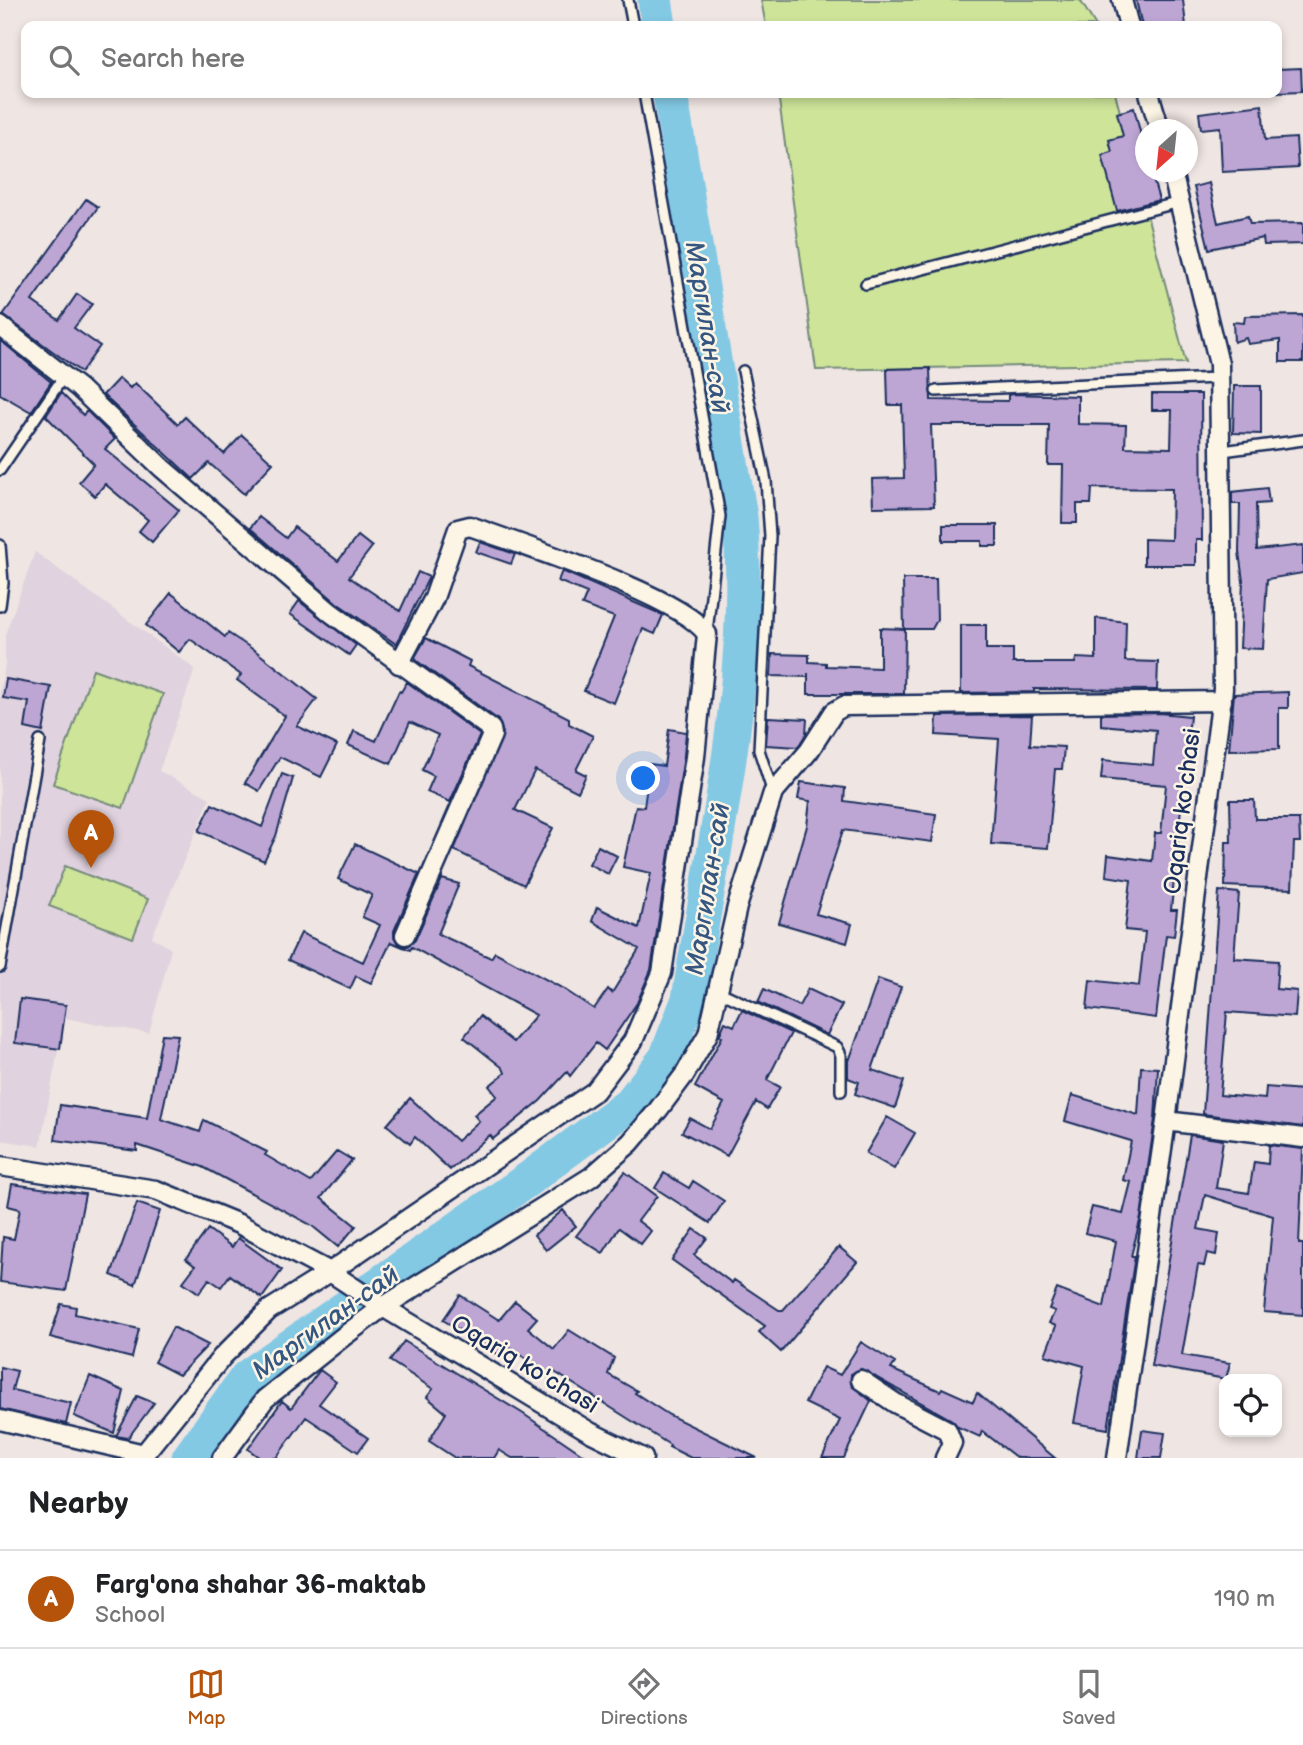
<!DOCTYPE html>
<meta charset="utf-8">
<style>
:root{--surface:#fff;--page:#f2f2f2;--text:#202124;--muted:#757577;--line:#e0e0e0;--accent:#b45309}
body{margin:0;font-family:"Balsamiq Sans",sans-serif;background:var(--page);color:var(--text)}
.controls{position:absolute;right:21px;bottom:21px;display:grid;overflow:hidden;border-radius:14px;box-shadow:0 4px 10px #0003}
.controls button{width:63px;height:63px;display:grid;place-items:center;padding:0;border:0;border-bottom:2px solid var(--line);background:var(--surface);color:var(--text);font:35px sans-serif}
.compass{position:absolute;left:1135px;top:119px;width:63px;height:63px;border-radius:50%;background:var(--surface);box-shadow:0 4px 10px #0003;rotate:207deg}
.you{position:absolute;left:644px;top:779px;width:24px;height:24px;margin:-18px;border:5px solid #fff;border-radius:50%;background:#1a73e8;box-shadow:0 0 0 10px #1a73e833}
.badge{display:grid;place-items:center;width:46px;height:46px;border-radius:50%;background:var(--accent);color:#fff;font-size:23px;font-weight:700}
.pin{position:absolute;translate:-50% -58px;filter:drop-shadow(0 2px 4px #0008)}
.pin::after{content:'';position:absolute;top:37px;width:24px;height:21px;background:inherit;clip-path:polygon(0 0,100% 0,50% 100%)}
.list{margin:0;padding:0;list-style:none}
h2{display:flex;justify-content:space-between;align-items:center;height:91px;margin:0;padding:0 28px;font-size:30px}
h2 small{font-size:23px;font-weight:400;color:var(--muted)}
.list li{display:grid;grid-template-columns:46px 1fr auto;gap:21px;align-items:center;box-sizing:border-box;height:98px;padding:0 28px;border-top:2px solid var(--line)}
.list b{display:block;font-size:26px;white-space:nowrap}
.list p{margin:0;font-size:23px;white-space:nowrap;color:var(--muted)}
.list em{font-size:23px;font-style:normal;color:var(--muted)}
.icon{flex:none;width:38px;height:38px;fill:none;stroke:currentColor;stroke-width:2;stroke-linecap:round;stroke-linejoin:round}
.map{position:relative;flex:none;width:1303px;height:1458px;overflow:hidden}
.search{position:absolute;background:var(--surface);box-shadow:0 4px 10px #0003;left:21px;right:21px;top:21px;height:77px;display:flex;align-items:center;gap:18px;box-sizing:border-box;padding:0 24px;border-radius:14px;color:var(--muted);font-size:26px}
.sheet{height:189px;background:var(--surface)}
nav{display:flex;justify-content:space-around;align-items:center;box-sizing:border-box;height:98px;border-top:2px solid var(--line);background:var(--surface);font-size:19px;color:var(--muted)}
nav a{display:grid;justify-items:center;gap:4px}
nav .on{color:var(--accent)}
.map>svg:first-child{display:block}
.built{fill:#e0d2de}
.green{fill:#cde499;stroke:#748a7c;stroke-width:2}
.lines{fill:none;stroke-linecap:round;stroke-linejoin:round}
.river{stroke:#83c9e4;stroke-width:35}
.building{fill:#bda6d4;stroke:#1b2f5e;stroke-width:2}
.lane-casing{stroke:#1b2f5e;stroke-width:14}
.street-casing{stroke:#1b2f5e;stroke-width:23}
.lane{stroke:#fcf5e5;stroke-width:9}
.street{stroke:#fcf5e5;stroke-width:18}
.labels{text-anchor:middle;stroke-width:5;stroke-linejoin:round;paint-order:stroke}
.street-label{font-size:24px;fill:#1b2f5e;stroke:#fcf5e5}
.water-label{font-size:26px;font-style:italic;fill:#355680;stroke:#fcf5e5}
</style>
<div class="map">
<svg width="1303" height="1458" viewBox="0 0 1303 1458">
<rect width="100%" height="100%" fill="#efe5e2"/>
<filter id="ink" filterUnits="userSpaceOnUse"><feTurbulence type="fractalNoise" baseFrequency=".0143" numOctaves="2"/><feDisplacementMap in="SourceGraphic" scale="14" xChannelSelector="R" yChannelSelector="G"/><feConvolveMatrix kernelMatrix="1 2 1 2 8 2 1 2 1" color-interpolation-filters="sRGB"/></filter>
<g filter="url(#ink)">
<path class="built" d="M 35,552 L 195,669 L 159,771 L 210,798 L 152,937 L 171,949 L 149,1033 L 64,1018 L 40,1146 L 0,1140 L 0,691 L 5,665 L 5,635 Z"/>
<path class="green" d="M 761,0 L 1080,0 L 1096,26 L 766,26 Z
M 778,93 L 1115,93 L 1186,363 L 816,370 Z
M 93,669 L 163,694 L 123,808 L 53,784 Z
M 65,866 L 148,899 L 133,938 L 49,906 Z"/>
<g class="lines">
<path class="river" d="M 655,0 L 659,26
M 189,1458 L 247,1377 L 527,1180 L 630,1104 L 666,1058 L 689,999 C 714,841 754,677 740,517 L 670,93"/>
</g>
<path class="building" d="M 1136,0 L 1183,0 L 1186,26 L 1142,26 Z
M 1301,68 L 1302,91 L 1277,92 L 1277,69 Z
M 1262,105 L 1265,140 L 1296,138 L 1298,168 L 1222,172 L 1220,127 L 1201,129 L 1199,113 Z
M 1134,108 L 1145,151 L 1145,172 L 1151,172 L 1159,200 L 1117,211 L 1102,155 L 1112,152 L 1109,140 L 1123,136 L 1117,113 Z
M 1209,183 L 1218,223 L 1248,216 L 1250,224 L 1303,223 L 1303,244 L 1264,245 L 1263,238 L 1209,249 L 1194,187 Z
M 86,199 L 98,207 L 32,301 L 59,320 L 77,294 L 92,304 L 74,328 L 100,346 L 81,372 L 3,315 Z
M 1303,315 L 1303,362 L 1280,362 L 1280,340 L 1248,344 L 1246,338 L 1234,342 L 1233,322 L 1244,323 L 1245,316 Z
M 0,340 L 51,382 L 31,412 L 0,394 Z
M 930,368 L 931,400 L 1008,401 L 1008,395 L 1012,394 L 1078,396 L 1078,424 L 1126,425 L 1125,447 L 1171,448 L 1172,410 L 1152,410 L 1152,394 L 1201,394 L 1202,540 L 1196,540 L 1196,565 L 1144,565 L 1144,539 L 1171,540 L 1172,489 L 1092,488 L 1091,504 L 1077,504 L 1077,523 L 1062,523 L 1063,465 L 1048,465 L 1049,425 L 931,425 L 934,506 L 873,507 L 872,479 L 904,478 L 902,405 L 888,405 L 887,369 Z
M 119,378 L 130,388 L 135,383 L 178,424 L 185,417 L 224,454 L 242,435 L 273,463 L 244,494 L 209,463 L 193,479 L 103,395 Z
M 1234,386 L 1261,386 L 1261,434 L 1233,433 Z
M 61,393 L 83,415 L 87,411 L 115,439 L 105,449 L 179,510 L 152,542 L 139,531 L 148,520 L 105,484 L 95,496 L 79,482 L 94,464 L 46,416 Z
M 1267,488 L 1269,503 L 1256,504 L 1257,550 L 1303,545 L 1303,573 L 1267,579 L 1263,649 L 1240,648 L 1243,581 L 1239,552 L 1240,504 L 1232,504 L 1232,492 Z
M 259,517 L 286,538 L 294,527 L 338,561 L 358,536 L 372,547 L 349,577 L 400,611 L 418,572 L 429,577 L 396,644 L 337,603 L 250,528 Z
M 943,525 L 997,525 L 997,546 L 982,546 L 982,541 L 943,541 Z
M 480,542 L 515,554 L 511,564 L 476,552 Z
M 562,571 L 663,615 L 655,634 L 643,629 L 614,703 L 584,691 L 614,617 L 582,605 L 587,593 L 558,581 Z
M 903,579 L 936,579 L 937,620 L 932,629 L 904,629 Z
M 171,593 L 225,637 L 228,633 L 257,652 L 317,699 L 297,726 L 337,745 L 321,777 L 280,757 L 259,791 L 245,783 L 285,716 L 237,680 L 241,675 L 190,639 L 179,652 L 146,625 Z
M 299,601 L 356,645 L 349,655 L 290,614 Z
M 1096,618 L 1126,622 L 1125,661 L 1158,662 L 1157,690 L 1034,689 L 1034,692 L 961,693 L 961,625 L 986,625 L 986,649 L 1013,649 L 1013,663 L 1075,663 L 1076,658 L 1096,659 Z
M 880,628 L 905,629 L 904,694 L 808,694 L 808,673 L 808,677 L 771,676 L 772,654 L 809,655 L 809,662 L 826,663 L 826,666 L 880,668 Z
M 426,638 L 470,661 L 468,666 L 569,718 L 569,724 L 593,736 L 576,770 L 586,775 L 578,792 L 535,770 L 515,810 L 553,828 L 524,885 L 454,850 L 503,733 L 498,720 L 417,661 L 415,657 Z
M 6,679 L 51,687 L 43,732 L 25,728 L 29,702 L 3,698 Z
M 407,682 L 480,735 L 450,802 L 427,792 L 434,776 L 422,770 L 438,735 L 410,722 L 391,764 L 348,745 L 354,731 L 376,741 L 399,691 L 401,692 Z
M 1288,692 L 1288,708 L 1279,708 L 1279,749 L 1229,750 L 1234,694 Z
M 1159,713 L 1190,716 L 1171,910 L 1177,910 L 1174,936 L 1166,935 L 1156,1018 L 1087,1009 L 1090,980 L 1139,986 L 1145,932 L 1125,930 L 1131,880 L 1106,876 L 1108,855 L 1152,861 L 1155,833 L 1161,833 L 1166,785 L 1101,779 L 1103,760 L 1153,765 L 1156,730 L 1101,725 L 1101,714 Z
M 1032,715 L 1030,745 L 1064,747 L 1062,769 L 1055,769 L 1048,848 L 991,844 L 999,739 L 936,735 L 937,716 Z
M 768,717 L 807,719 L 806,734 L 798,747 L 766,745 Z
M 669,729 L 686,732 L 684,756 L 651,970 L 637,1003 L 605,1050 L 596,1043 L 570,1076 L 567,1072 L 540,1101 L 493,1139 L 490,1135 L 450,1170 L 415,1137 L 410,1144 L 387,1125 L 410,1098 L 457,1141 L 479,1121 L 474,1115 L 497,1096 L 489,1086 L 505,1073 L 503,1068 L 464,1037 L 480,1016 L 513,1042 L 536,1015 L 412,947 L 410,950 L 391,942 L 371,983 L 356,976 L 350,989 L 288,960 L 301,933 L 363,962 L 380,925 L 362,917 L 372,895 L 338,879 L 355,844 L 419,874 L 394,931 L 394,937 L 400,945 L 407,946 L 415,940 L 442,879 L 459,884 L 438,934 L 491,958 L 495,952 L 562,988 L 594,1009 L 608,989 L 612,993 L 639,949 L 592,921 L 597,907 L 639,928 L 651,873 L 623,867 L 636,806 L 644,807 L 650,764 L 664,766 Z
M 282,774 L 293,778 L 276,836 L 264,861 L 199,831 L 212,804 L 262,827 Z
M 801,782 L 845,788 L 844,801 L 936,814 L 932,842 L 843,830 L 816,914 L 852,924 L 847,943 L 779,923 L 807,826 L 810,801 L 798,799 Z
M 1230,800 L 1254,800 L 1255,819 L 1299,819 L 1300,842 L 1294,842 L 1292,889 L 1225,886 L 1226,842 L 1231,842 Z
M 598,846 L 617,856 L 608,874 L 589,864 Z
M 1219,891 L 1239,893 L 1234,958 L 1278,961 L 1276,989 L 1297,991 L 1295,1017 L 1227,1012 L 1220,1095 L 1265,1099 L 1266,1087 L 1303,1090 L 1303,1127 L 1203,1114 Z
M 878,979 L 901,987 L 872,1070 L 904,1081 L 895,1108 L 855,1094 L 859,1082 L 848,1078 L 848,1064 Z
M 764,989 L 799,1006 L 808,989 L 842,1005 L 827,1035 L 758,1002 Z
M 20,999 L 66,1005 L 60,1049 L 15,1043 Z
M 742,1010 L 791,1033 L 767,1080 L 780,1087 L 767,1109 L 756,1102 L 727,1156 L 682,1132 L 690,1118 L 710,1129 L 724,1103 L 695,1087 L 722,1037 L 719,1036 L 725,1022 L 734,1026 Z
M 162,1034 L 178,1035 L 161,1119 L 200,1132 L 204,1120 L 267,1152 L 265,1155 L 311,1182 L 337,1151 L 352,1160 L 321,1198 L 356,1226 L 338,1247 L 311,1225 L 203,1167 L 137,1145 L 137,1151 L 55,1140 L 60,1105 L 147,1118 Z
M 1141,1067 L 1158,1068 L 1155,1119 L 1141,1217 L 1131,1256 L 1135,1256 L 1108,1429 L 1074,1423 L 1084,1366 L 1045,1355 L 1056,1326 L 1049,1323 L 1055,1311 L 1049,1309 L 1057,1289 L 1104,1307 L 1116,1241 L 1085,1233 L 1092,1207 L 1123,1214 L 1131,1182 L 1123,1180 L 1131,1141 L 1065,1121 L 1072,1095 L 1138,1115 Z
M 887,1117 L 915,1133 L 894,1169 L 866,1153 Z
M 1190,1135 L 1223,1140 L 1216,1188 L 1249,1193 L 1254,1162 L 1268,1164 L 1269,1145 L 1303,1149 L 1299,1244 L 1303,1244 L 1303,1315 L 1264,1312 L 1273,1216 L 1205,1195 L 1198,1229 L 1219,1233 L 1216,1255 L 1207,1253 L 1204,1266 L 1198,1265 L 1182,1355 L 1230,1363 L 1226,1379 L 1151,1366 Z
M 625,1172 L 657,1196 L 638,1221 L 651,1231 L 641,1244 L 619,1228 L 603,1253 L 576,1236 Z
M 664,1173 L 689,1188 L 693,1181 L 724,1201 L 710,1223 L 655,1188 Z
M 12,1184 L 85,1194 L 66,1291 L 0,1282 L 3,1237 L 14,1239 L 20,1209 L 8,1206 Z
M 137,1203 L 160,1211 L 135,1285 L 111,1275 Z
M 563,1210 L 576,1226 L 546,1250 L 534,1235 Z
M 208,1229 L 232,1247 L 238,1238 L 282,1270 L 262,1298 L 230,1275 L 221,1287 L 209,1279 L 199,1293 L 183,1282 L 195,1266 L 186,1259 Z
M 694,1229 L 707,1238 L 694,1255 L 732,1283 L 734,1280 L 779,1310 L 783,1310 L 839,1247 L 857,1262 L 781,1352 L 759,1332 L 765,1326 L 672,1260 Z
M 460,1295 L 499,1320 L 515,1301 L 537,1318 L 528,1328 L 554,1349 L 569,1330 L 614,1358 L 608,1374 L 637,1391 L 635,1393 L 669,1415 L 757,1458 L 691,1458 L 669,1447 L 670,1445 L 553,1371 L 549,1377 L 512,1348 L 504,1358 L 443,1320 Z
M 61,1304 L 76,1307 L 75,1314 L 139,1329 L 132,1358 L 50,1337 Z
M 173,1327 L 208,1345 L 179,1375 L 154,1362 Z
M 404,1341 L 522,1413 L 588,1458 L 512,1458 L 499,1450 L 494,1458 L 455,1458 L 429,1441 L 446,1413 L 427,1397 L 433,1389 L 390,1361 Z
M 861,1342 L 895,1363 L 891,1369 L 940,1391 L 942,1388 L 973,1402 L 977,1393 L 1055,1458 L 1017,1458 L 982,1431 L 980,1437 L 958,1427 L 952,1420 L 861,1369 L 851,1374 L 851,1384 L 871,1401 L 844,1458 L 822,1458 L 840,1420 L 805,1403 L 823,1367 L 840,1375 Z
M 0,1367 L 17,1371 L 12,1390 L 71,1403 L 66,1424 L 0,1409 Z
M 320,1370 L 336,1382 L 319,1404 L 368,1438 L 358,1452 L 306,1417 L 276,1458 L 260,1458 L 248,1449 L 282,1401 L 291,1408 Z
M 90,1376 L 124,1391 L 114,1433 L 74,1416 Z
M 137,1396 L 154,1403 L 128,1438 L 116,1436 Z
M 1142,1430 L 1165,1433 L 1161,1458 L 1138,1458 Z"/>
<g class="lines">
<g class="lane-casing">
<path id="lane" d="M 628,0 L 633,26
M 644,93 L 720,516 L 707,632
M 866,284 L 1180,202
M 743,371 L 766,481 L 770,536 L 759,750 L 773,793
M 936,391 L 1217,378
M 1223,451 L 1303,440
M 0,470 L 64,376
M 0,545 L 3,583 L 0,606
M 0,967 L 40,741
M 718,991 L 837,1047 L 841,1055 L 841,1091"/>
</g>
<g class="street-casing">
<path id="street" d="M 1122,0 L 1129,26
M 1149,93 L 1160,130
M 0,326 L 79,388 L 162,468 L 330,612 L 491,729 L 492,735 L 405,935
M 1166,1121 L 1303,1138
M 0,1166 L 156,1190 L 239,1224 L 330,1272 L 383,1307 L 590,1432 L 643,1458
M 861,1380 L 895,1403 L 947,1430 L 952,1443 L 945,1458
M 0,1420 L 144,1454 L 141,1458
M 144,1454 L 222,1357 L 269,1310 L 330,1272 L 595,1091 L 633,1041 L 662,973 L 695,757 L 707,634 C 681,596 520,545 470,526 L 458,529 L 434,598 L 399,664
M 222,1458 L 265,1399 L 344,1336 L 383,1307 L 591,1177 L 630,1143 L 658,1110 L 685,1074 L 708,1034 L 737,907 L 773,793 L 809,751 L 834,712 L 844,706 L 1222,701
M 1117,1458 L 1166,1121 L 1223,689 L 1219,364 L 1172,172"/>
</g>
<use href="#lane" class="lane"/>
<use href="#street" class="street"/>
</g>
</g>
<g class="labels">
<g class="street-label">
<text transform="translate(1182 811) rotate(-83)" y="8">Oqariq ko'chasi</text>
<text transform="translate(525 1364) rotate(31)" y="8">Oqariq ko'chasi</text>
</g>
<g class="water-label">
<text transform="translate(708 327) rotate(81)" y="9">Маргилан-сай</text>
<text transform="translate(707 889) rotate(-81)" y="9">Маргилан-сай</text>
<text transform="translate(325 1322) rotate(-36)" y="9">Маргилан-сай</text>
</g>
</g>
</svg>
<div class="controls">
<button><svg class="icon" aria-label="locate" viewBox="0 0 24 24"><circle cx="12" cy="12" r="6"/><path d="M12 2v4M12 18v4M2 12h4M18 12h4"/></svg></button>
</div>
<svg class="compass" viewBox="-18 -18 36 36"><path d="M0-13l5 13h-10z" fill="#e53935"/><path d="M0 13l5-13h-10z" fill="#757577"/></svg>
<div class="you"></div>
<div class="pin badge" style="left:91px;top:868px">A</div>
<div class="search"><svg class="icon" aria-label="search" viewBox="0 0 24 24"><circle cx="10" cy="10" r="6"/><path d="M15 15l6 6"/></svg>Search here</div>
</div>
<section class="sheet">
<h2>Nearby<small></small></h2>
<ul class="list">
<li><span class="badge">A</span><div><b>Farg'ona shahar 36-maktab</b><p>School</p></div><em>190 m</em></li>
</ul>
</section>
<nav>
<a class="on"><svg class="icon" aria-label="map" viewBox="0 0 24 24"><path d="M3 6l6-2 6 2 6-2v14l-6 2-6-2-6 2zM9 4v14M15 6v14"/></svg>Map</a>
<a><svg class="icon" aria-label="directions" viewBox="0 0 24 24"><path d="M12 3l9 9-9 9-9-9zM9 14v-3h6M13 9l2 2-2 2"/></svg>Directions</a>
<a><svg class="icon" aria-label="saved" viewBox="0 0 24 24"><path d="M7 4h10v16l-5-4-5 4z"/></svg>Saved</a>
</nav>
